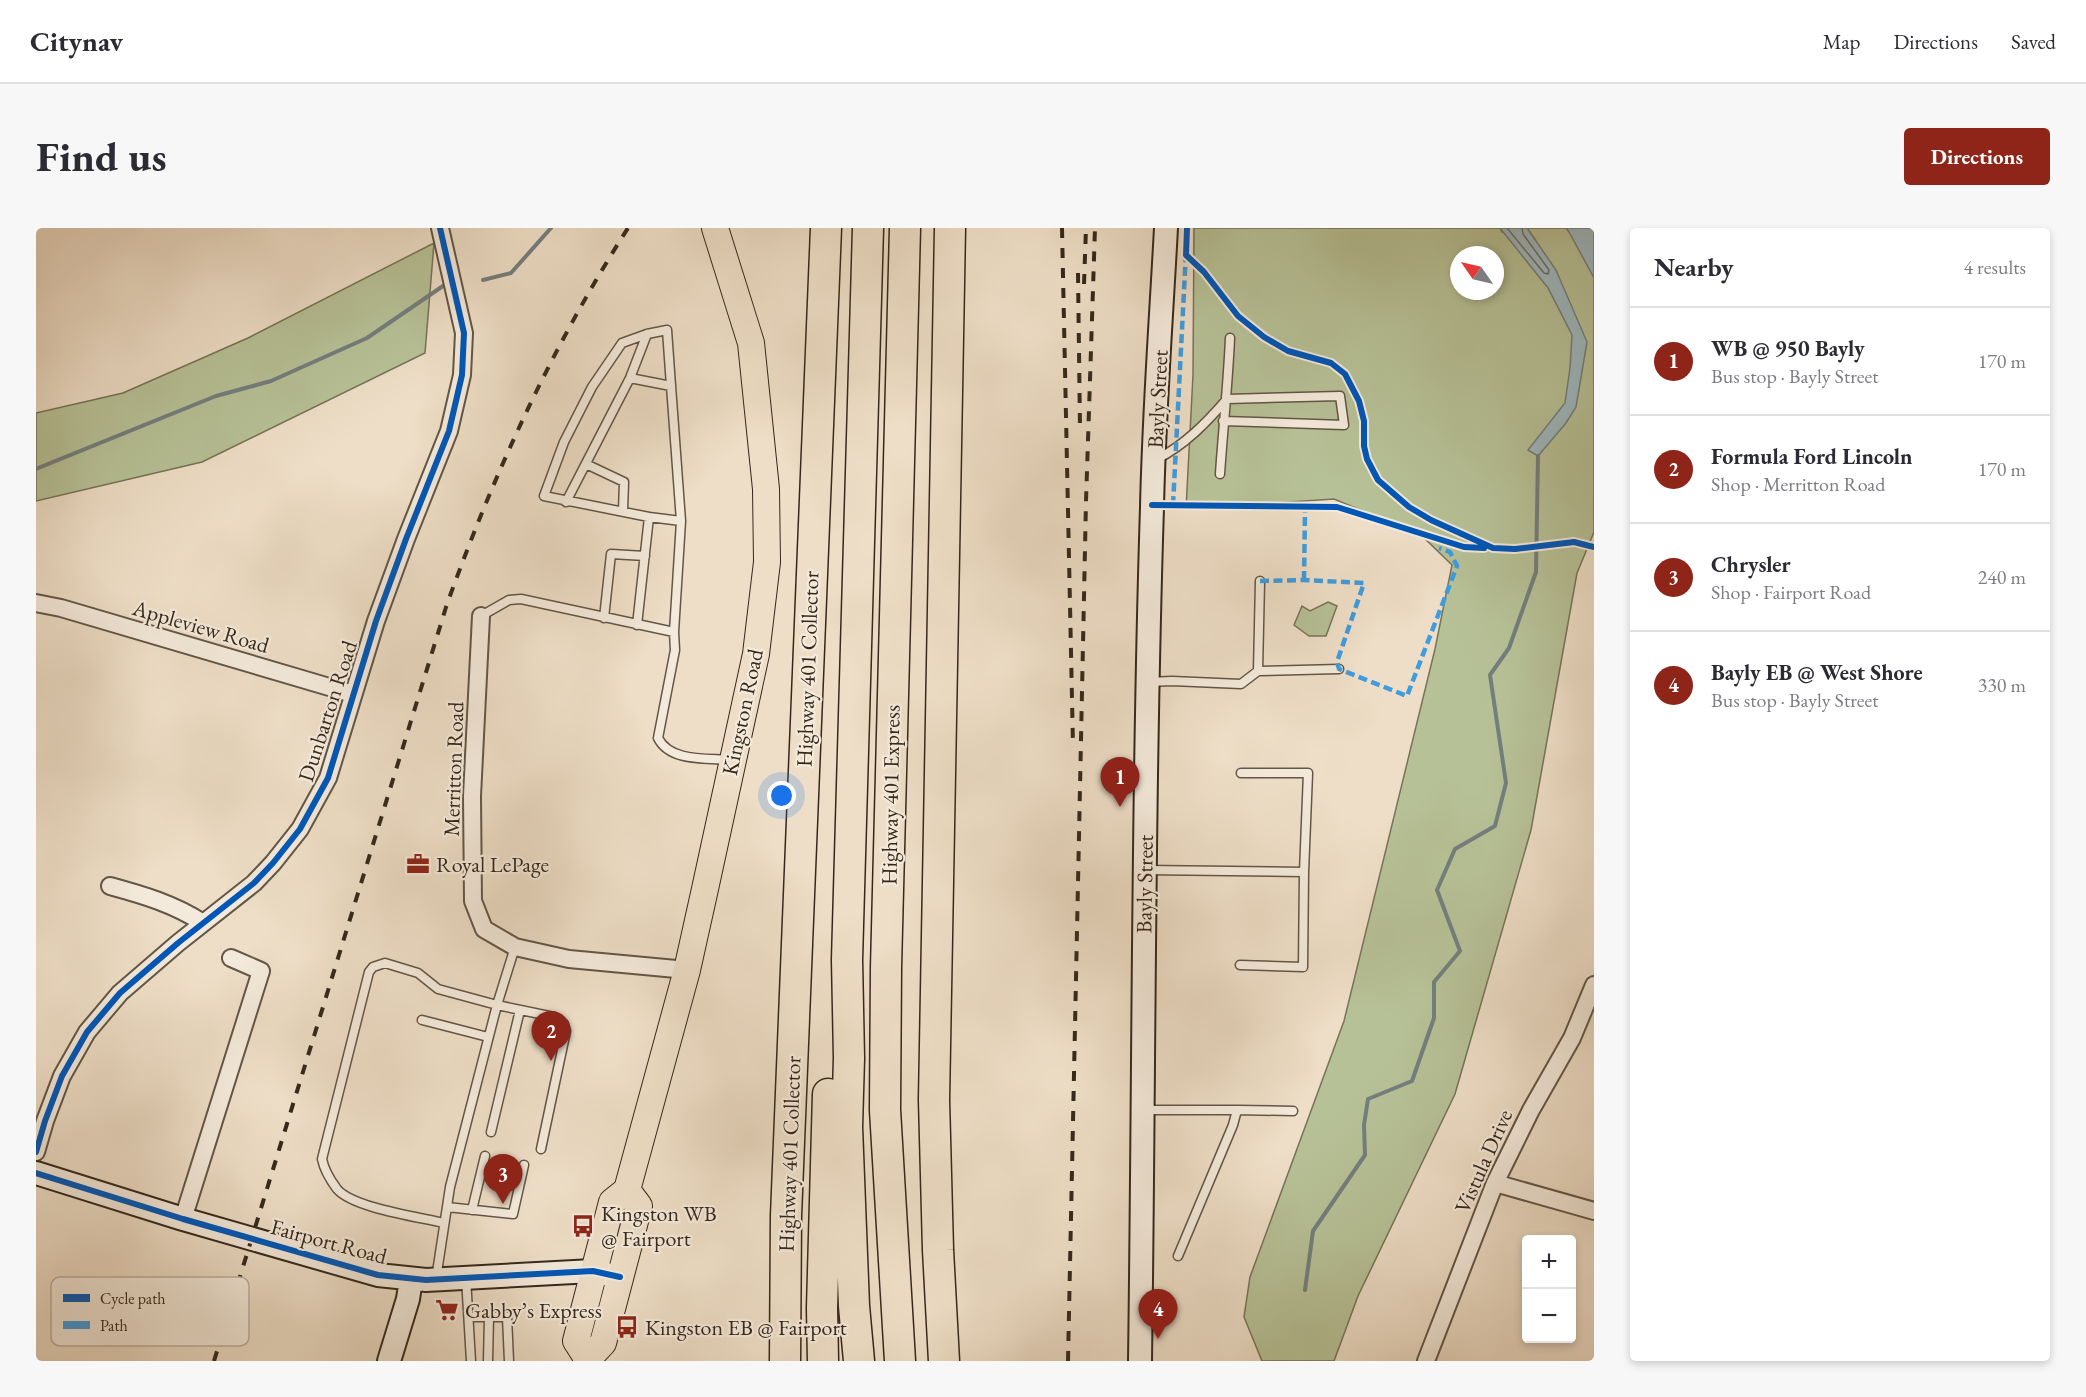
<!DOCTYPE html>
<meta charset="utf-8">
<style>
:root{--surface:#fff;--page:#f7f7f7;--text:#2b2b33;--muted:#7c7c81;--line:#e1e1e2;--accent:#8f2418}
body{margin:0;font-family:"EB Garamond",serif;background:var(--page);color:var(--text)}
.controls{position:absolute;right:18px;bottom:18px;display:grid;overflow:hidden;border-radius:6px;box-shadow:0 3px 9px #0003}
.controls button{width:54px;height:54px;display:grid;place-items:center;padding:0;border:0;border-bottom:2px solid var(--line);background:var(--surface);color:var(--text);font:30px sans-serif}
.compass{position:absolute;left:1414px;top:18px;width:54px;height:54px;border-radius:50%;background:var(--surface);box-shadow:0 3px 9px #0003;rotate:304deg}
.you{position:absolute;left:746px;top:568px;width:21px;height:21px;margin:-15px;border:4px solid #fff;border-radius:50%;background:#1a73e8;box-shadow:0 0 0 9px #1a73e833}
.badge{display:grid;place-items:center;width:39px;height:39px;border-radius:50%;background:var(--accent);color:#fff;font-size:20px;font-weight:700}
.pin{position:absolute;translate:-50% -50px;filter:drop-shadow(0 2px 3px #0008)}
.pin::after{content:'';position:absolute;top:32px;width:21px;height:18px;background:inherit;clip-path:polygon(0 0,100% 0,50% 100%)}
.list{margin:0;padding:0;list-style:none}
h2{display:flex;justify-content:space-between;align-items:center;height:78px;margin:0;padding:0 24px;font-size:26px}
h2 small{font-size:20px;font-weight:400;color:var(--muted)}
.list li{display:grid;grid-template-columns:39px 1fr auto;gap:18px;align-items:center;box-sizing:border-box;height:108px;padding:0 24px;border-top:2px solid var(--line)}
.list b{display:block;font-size:22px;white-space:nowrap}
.list p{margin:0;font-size:20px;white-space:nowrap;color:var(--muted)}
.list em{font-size:20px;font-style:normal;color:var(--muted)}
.map{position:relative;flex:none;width:1558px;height:1133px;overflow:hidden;border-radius:6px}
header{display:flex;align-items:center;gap:36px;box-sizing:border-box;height:84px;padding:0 30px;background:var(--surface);border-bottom:2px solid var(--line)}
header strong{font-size:28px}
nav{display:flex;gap:33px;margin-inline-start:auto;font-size:21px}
.intro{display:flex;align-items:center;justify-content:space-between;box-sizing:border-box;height:144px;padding:0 36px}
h1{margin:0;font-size:42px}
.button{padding:15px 27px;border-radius:6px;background:var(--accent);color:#fff;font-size:21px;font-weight:700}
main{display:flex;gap:36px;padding:0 36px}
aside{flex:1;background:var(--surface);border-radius:6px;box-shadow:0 3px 9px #0003}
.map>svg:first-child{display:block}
.green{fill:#b7c197;stroke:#767459;stroke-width:1.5;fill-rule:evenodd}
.water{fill:#9eb9c0;stroke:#747f7e;stroke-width:1.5}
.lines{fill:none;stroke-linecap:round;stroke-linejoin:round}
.shore{stroke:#6a706e;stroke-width:1.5}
.stream{stroke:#747f7e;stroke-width:4}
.lane-casing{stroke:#635646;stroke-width:11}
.street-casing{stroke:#635646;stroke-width:20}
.secondary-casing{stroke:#35281b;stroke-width:26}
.primary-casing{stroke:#35281b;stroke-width:28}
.highway-casing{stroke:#35281b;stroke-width:33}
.lane{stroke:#f4eadb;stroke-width:8}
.street{stroke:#f4eadb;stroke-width:16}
.secondary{stroke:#f4eadb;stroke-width:22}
.primary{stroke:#eedec7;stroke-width:26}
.highway{stroke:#eedec7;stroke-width:30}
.rail{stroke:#35281b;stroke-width:4;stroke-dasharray:10 10;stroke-linecap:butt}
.quiet{stroke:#3e9cdf;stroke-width:4.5;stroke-dasharray:9 4.5;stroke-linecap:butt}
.cycleway-casing{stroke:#f4eadb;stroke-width:10}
.cycleway{stroke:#0057b8;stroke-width:6}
.labels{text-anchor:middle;stroke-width:4.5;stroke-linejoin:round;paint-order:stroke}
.street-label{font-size:22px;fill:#35281b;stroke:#f4eadb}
.poi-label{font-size:22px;fill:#35281b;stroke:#f4eadb;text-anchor:start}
.key{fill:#f4eadb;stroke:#bbb0a1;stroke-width:1.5}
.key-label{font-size:16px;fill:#35281b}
</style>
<header>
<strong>Citynav</strong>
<nav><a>Map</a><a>Directions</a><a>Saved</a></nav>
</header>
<div class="intro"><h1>Find us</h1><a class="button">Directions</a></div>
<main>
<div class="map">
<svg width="1558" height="1133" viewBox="0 0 1558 1133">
<rect width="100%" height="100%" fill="#eedec7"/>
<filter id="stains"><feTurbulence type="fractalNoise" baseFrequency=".00333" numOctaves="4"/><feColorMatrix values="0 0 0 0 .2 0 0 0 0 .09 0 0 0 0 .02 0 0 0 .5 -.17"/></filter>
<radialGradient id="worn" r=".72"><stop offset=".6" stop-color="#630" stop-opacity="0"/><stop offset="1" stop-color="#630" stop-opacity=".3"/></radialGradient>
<path class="green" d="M 1158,0 L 1464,0 L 1466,4 L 1499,11 L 1491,0 L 1530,0 L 1558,33 L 1558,304 L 1541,345 L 1495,602 L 1419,866 L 1322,1068 L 1298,1133 L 1226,1133 L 1208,1089 L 1214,1049 L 1308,793 L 1399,421 L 1416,337 L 1385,307 L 1298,271 L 1150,281 L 1157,147 ZM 1423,27 L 1459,27 L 1459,63 L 1423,63 Z
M 398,15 L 389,125 L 166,234 L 0,273 L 0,185 L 87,165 L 212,110 Z
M 1292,374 L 1301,378 L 1290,408 L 1273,408 L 1258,397 L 1266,378 L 1274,383 Z"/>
<path class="water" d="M 1464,0 L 1491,0 L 1520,42 L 1551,114 L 1540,179 L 1530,195 L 1502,228 L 1492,222 L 1529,175 L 1534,140 L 1536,107 L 1512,60 Z
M 1530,0 L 1558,0 L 1558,50 L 1533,4 Z"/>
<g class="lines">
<path class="shore" d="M 1471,0 L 1508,45 L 1512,46 L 1513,42 L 1487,6 L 1486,0"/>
<path class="stream" d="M 447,52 L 475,45 L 515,0
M 0,241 L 180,168 L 235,153 L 331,110 L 407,58
M 1269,1062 L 1277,1003 L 1329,927 L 1328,897 L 1332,871 L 1376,853 L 1398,790 L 1398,754 L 1424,723 L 1401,662 L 1419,621 L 1459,598 L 1470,555 L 1454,447 L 1473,420 L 1500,344 L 1502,228"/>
<g class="lane-casing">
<path id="lane" d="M 594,150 L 635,158 L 631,102 L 611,106 L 586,115 L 556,159 L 528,214 L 508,268 L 613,289
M 635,158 L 645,293
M 1121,231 C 1149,217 1171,194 1191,171 L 1304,168 L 1308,197 L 1187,193
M 550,236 L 588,254 L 587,283
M 1184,246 C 1187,201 1192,156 1194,110
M 530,274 L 594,150 L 611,106
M 445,388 L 473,372 L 485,371 L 638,404 L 639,422 L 622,510 C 634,534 670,530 695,532
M 568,390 L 575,326 L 609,328
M 601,397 L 613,289 L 645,293 L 638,404
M 1222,443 L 1224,353
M 1112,454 L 1136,453 L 1205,456 L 1222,443 L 1303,441
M 1109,642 L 1268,644
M 1204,737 L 1267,739 L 1268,644 L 1272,545 L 1205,545
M 386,792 L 452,809
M 1108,882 L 1201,882 L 1197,897 L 1142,1028
M 1201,882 L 1257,883
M 455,904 L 484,782
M 411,979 L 477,986 L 488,937
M 436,982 L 449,928
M 408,995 C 383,989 317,980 301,961 C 295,953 288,941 286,931 L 333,744 L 337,739 L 349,735 L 382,745 L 402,761 L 461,777 L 518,789 L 528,796 L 530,803 L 505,921
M 430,1050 L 435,1133
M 400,1051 L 414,959 L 461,777 L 479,719
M 433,1089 L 471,1089 L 473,1133
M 452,1133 L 453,1089"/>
</g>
<g class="street-casing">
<path id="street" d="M 0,375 L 25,380 L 317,466
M 445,388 L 436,568 L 437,673 L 448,701 L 479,719 L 533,731 L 651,742
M 74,658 C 107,667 138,676 167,695
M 0,924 L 9,893 L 26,848 L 51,804 L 84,765 L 142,715 L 218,655 L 237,635 L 264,601 L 292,550 L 340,393 L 370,311 L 413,203 L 426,147 L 428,105 L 404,0
M 1459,955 L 1558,983
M 147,991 L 225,743 L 195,730
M 1390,1133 L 1459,955 L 1495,882 L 1536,810 L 1558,757"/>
</g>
<g class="secondary-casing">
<path id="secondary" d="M 0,945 L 147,991 L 342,1047 L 390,1052 L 557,1043 L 574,1047
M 353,1133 L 372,1071 L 375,1051
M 1104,1133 C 1108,848 1107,563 1116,279 C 1118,186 1125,93 1130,0"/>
</g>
<g class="primary-casing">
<path id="primary" d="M 551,1130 L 540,1113 L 576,974 L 591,962 L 651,742 L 669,661 L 720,426 L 731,334 L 730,261 L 715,115 L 679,0
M 550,1133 L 567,1115 L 603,978 L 591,962"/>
</g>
<g class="highway-casing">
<path id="highway" d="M 749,1133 L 750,988 L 790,0
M 787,1133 L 786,1080 L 792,866
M 823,1133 L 818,1078 L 811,899 L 813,830 L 811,732 L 832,0
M 864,1133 L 849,882 L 850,740 L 869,0
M 908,1133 L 902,1022 L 898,872 L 914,0"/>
</g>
<use href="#lane" class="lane"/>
<use href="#street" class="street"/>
<use href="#secondary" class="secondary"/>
<use href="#primary" class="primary"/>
<use href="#highway" class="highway"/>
<path class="rail" d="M 1026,0 L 1037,518
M 1042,45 L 1044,201
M 1048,56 L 1050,0
M 178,1133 L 411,376 C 459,243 516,119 592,0
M 1032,1133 L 1050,273 L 1059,0"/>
<path class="quiet" d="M 1137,277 L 1150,24
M 1268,352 L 1269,284
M 1224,353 L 1268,352 L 1328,355 L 1301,434 L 1303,441 L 1371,468 L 1421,338 L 1414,324 L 1403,320"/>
<g class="cycleway-casing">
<path id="cycleway" d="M 1151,0 L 1150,27 L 1168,44 L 1202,88 L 1228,109 L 1252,123 L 1295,135 L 1309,146 L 1323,173 L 1328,193 L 1328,218 L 1331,231 L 1342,252 L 1373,279 L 1395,292 L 1457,320 L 1479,321 L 1538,314 L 1558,319
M 1116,277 L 1301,279 L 1428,319 L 1448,320
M 0,924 L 9,893 L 26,848 L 51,804 L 84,765 L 142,715 L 218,655 L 237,635 L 264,601 L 292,550 L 340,393 L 370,311 L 413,203 L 426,147 L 428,105 L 404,0
M 0,945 L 147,991 L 342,1047 L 390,1052 L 557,1043 L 584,1049"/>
</g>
<use href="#cycleway" class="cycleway"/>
</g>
<defs>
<g id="office-bare" transform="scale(1.8)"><path d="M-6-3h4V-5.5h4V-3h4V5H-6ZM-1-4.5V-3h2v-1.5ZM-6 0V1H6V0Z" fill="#8f2418" stroke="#f4eadb" stroke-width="2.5" paint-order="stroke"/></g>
<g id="bus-bare" transform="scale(1.8)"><path d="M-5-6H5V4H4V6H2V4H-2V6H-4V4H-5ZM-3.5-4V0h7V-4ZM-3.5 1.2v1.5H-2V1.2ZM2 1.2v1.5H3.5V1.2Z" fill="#8f2418" stroke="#f4eadb" stroke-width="2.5" paint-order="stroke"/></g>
<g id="supermarket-bare" transform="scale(1.8)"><path d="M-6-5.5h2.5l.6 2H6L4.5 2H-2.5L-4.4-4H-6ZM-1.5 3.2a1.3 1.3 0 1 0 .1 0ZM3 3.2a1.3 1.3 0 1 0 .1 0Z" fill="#8f2418" stroke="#f4eadb" stroke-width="2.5" paint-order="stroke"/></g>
</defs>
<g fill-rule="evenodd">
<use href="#office-bare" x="382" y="636"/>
<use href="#bus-bare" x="547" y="998"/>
<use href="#supermarket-bare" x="411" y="1082"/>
<use href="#bus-bare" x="591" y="1099"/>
</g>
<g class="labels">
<g class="street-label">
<text transform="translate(1121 171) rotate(-87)" y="8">Bayly Street</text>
<text transform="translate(165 398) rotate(16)" y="8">Appleview Road</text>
<text transform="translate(771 441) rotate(-88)" y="8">Highway 401 Collector</text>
<text transform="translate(291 483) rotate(-72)" y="8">Dunbarton Road</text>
<text transform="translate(706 484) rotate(-78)" y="8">Kingston Road</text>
<text transform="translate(417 541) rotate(-88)" y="8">Merritton Road</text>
<text transform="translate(854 567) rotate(-89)" y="8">Highway 401 Express</text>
<text transform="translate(1108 656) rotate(-89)" y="8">Bayly Street</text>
<text transform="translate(753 926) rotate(-88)" y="8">Highway 401 Collector</text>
<text transform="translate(1447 933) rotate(-66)" y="8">Vistula Drive</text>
<text transform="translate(293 1013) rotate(15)" y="8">Fairport Road</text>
</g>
<g class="poi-label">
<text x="400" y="644">Royal LePage</text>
<text x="565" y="993">Kingston WB<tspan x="565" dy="25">@ Fairport</tspan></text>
<text x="429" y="1090">Gabby’s Express</text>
<text x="609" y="1107">Kingston EB @ Fairport</text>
</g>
</g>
<rect x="15" y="1049" width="198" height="69" rx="9" class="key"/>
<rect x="27" y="1066" width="27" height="8" fill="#0057b8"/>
<rect x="27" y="1093" width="27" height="8" fill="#3e9cdf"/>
<g class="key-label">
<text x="64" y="1076">Cycle path</text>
<text x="64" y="1103">Path</text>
</g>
<rect width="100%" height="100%" filter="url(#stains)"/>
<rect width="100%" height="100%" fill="url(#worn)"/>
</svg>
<div class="controls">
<button>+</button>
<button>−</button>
</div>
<svg class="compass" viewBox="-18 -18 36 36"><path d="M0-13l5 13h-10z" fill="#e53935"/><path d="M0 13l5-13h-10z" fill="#7c7c81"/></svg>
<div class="you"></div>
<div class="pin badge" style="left:1084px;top:579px">1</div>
<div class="pin badge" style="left:515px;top:833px">2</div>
<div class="pin badge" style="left:467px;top:976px">3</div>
<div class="pin badge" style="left:1122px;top:1111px">4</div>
</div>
<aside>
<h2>Nearby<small>4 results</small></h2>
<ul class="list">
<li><span class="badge">1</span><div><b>WB @ 950 Bayly</b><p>Bus stop · Bayly Street</p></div><em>170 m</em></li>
<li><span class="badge">2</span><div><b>Formula Ford Lincoln</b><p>Shop · Merritton Road</p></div><em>170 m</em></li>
<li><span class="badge">3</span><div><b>Chrysler</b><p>Shop · Fairport Road</p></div><em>240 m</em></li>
<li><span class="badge">4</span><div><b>Bayly EB @ West Shore</b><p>Bus stop · Bayly Street</p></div><em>330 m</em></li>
</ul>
</aside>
</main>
